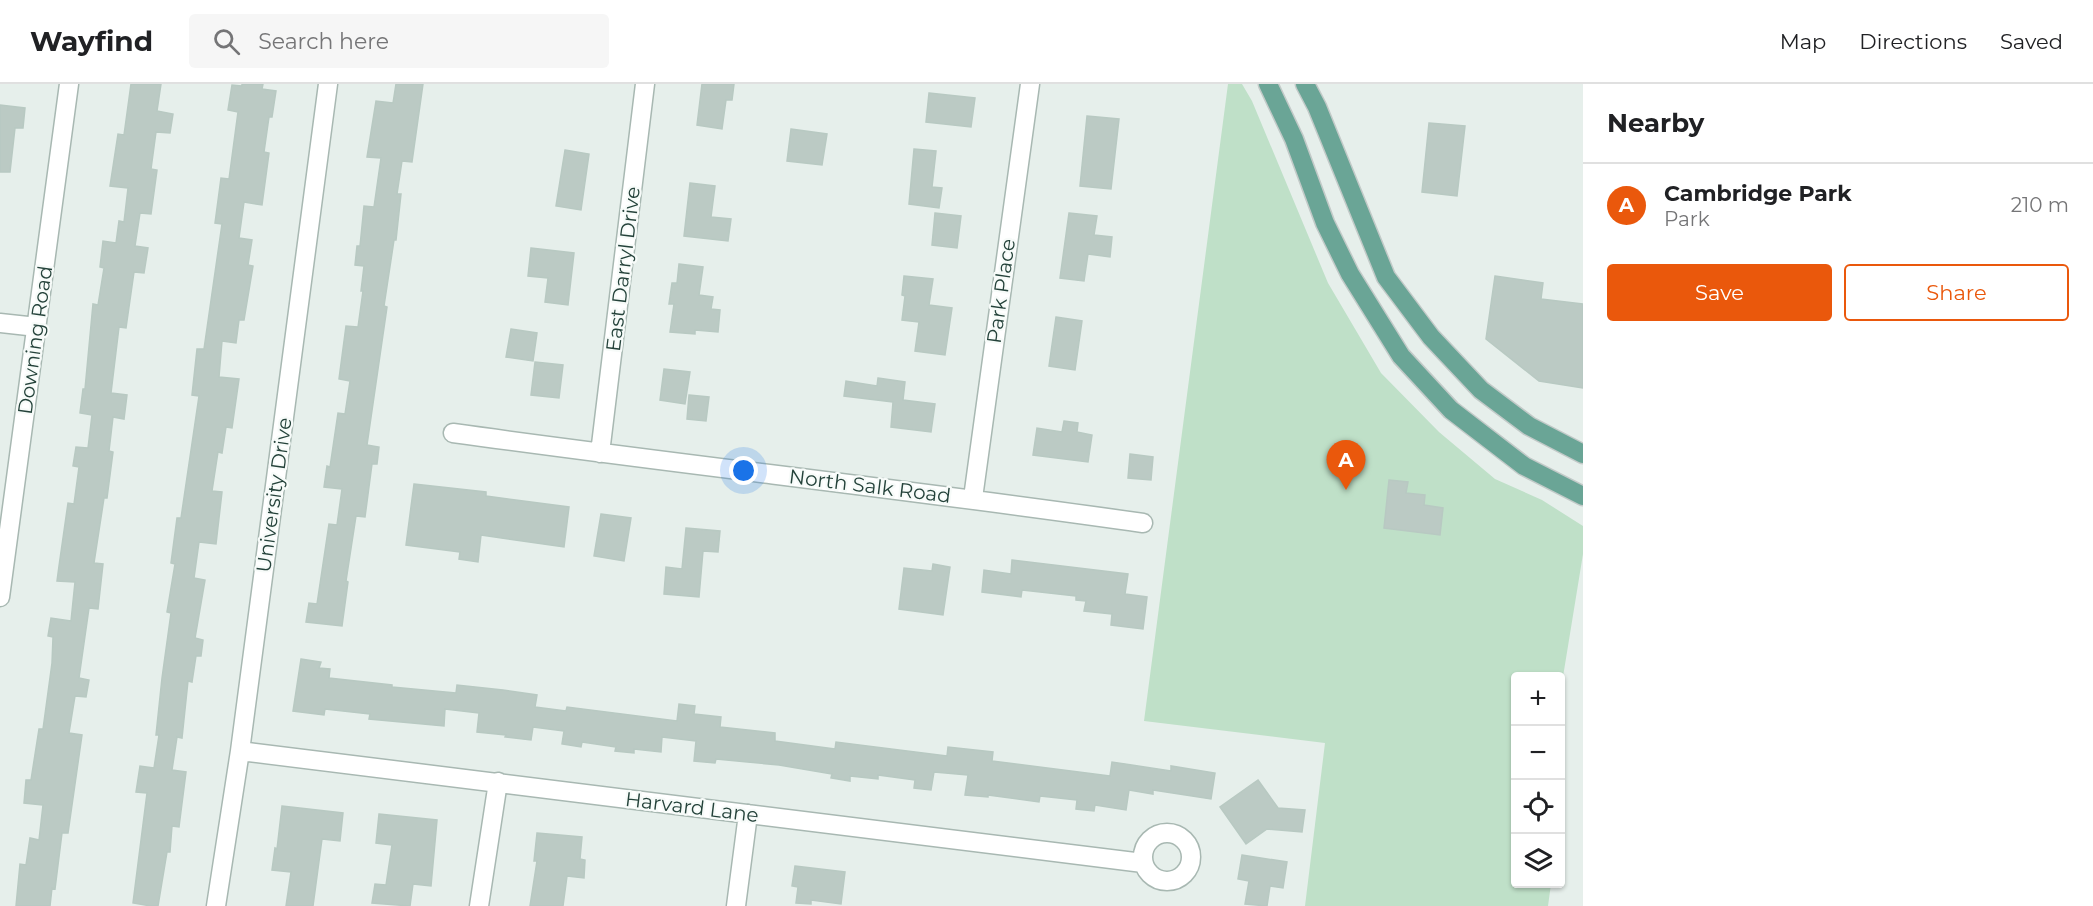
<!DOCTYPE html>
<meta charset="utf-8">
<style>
:root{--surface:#fff;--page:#f6f6f6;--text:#202124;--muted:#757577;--line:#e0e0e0;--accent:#ea580c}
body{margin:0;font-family:Montserrat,sans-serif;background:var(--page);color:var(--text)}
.controls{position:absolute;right:18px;bottom:18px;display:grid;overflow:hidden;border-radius:6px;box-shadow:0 2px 4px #0004}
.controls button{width:54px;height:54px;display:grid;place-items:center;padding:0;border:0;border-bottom:2px solid var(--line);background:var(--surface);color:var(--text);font:30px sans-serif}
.you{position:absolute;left:744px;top:387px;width:21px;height:21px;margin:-15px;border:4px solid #fff;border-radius:50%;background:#1a73e8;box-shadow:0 0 0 9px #1a73e833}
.badge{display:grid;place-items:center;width:39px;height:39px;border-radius:50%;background:var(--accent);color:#fff;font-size:20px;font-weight:700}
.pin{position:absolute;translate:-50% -50px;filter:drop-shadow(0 2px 3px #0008)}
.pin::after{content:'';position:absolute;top:32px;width:21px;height:18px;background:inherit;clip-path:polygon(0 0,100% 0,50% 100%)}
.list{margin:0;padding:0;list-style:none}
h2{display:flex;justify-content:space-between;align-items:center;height:78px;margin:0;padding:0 24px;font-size:26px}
h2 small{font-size:20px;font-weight:400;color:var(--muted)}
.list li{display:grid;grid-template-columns:39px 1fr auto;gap:18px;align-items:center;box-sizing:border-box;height:84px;padding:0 24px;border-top:2px solid var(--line)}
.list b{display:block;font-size:22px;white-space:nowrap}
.list p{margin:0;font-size:20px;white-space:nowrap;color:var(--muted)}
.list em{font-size:20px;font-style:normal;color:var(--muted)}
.actions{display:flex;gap:12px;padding:18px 24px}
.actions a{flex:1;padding:14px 0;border:2px solid var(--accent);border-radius:6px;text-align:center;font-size:21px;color:var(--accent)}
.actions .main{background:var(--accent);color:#fff}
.icon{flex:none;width:33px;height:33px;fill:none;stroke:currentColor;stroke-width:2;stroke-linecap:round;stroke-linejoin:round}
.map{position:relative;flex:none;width:1583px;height:822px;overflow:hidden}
header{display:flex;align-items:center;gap:36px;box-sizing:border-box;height:84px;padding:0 30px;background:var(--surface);border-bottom:2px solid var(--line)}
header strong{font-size:28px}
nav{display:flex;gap:33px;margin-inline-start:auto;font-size:21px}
.search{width:420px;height:54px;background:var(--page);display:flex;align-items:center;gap:15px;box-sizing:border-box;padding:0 21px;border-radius:6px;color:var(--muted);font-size:22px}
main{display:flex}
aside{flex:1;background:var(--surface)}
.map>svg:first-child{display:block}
.green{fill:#bfe0c8}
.building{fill:#bbcac4;stroke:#b8c9c2;stroke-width:1.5}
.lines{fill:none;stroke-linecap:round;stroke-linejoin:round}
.minor-casing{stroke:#a8b8b2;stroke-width:21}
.major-casing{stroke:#c2cac8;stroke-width:21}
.minor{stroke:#fff;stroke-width:18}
.major{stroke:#6aa596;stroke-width:18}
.labels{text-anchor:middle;stroke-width:4.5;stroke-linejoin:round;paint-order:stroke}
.street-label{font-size:20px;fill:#24423a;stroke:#f7fbf9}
</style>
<header>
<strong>Wayfind</strong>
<div class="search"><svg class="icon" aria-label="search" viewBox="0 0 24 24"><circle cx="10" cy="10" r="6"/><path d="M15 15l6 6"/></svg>Search here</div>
<nav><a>Map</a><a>Directions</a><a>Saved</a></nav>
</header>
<main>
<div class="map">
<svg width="1583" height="822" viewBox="0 0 1583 822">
<rect width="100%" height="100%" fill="#e6efeb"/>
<path class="green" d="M 1228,0 L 1242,0 L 1252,17 L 1328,199 L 1381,289 L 1439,348 L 1495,395 L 1542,416 L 1583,442 L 1583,470 L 1561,605 L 1560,592 L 1516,592 L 1516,800 L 1551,800 L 1548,822 L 1305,822 L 1325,659 L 1144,637 Z"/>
<path class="building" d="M 131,0 L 161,0 L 157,27 L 173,30 L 170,49 L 156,48 L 151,85 L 157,86 L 151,130 L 140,129 L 135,162 L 148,164 L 144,189 L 134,188 L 126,244 L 119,243 L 111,309 L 127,311 L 124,335 L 113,333 L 109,367 L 113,368 L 107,414 L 104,414 L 94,479 L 103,480 L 98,525 L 89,524 L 79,594 L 89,596 L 86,613 L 75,612 L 69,649 L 82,651 L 68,749 L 62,749 L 55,805 L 52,804 L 50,822 L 16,822 L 20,780 L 26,781 L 30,754 L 39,756 L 43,721 L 24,719 L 26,696 L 31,696 L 39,645 L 43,645 L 52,579 L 53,553 L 48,552 L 51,534 L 71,537 L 75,498 L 57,497 L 59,482 L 68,419 L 74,420 L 79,383 L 73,382 L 76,363 L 88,364 L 92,331 L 80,329 L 83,305 L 85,305 L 93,220 L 98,221 L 104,184 L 100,183 L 103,157 L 116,159 L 119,137 L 124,138 L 128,104 L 110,102 L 118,50 L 124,51 Z
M 242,0 L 263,0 L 262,5 L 276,7 L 272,33 L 269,33 L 264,68 L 269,69 L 262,121 L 244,118 L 239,154 L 252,156 L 248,181 L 253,182 L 244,236 L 239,236 L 236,259 L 222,257 L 219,293 L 239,295 L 232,344 L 226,343 L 222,369 L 218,368 L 212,407 L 222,408 L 216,460 L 199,458 L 194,494 L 205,496 L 195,554 L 203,556 L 201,572 L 196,572 L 192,598 L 188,597 L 182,654 L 177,653 L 172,686 L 186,688 L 179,743 L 172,742 L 170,768 L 167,768 L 158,822 L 151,822 L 133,819 L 147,709 L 136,708 L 140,682 L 154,684 L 159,651 L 156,651 L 162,594 L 171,529 L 167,528 L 175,480 L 171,479 L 177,434 L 181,434 L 199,312 L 192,311 L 197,265 L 204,265 L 222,140 L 215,139 L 221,94 L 229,95 L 238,28 L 228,26 L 232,1 L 242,2 Z
M 396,0 L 423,0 L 412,78 L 402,77 L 397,110 L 401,110 L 396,156 L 394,156 L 384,222 L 387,223 L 367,361 L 379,363 L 377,380 L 372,380 L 365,433 L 356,432 L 346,497 L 348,498 L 342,542 L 306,538 L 309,519 L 317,520 L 329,440 L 337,441 L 342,405 L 324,403 L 327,382 L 330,383 L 338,329 L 345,330 L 350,297 L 339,295 L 346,242 L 358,243 L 363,207 L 361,207 L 364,182 L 355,181 L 357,162 L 360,162 L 364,122 L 374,123 L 381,74 L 367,73 L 376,17 L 393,19 Z
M 702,0 L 734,0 L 732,16 L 726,16 L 722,45 L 697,41 Z
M 929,9 L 975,14 L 971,43 L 926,38 Z
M 0,21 L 25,24 L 23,44 L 15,44 L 10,88 L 0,88 Z
M 1087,32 L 1119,35 L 1111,105 L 1080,102 Z
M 1429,39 L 1465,42 L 1457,112 L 1422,108 Z
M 791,45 L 827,50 L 822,81 L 787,77 Z
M 914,65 L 936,67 L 932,103 L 942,104 L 939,124 L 909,120 Z
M 565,66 L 589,70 L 581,126 L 556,122 Z
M 690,99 L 715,102 L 711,133 L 731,135 L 728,157 L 684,152 Z
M 935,129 L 961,132 L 957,164 L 932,161 Z
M 1069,129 L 1097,132 L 1094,151 L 1112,153 L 1110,173 L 1088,170 L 1084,197 L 1060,194 Z
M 531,164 L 574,169 L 568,221 L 545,218 L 548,194 L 528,192 Z
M 679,180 L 703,183 L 699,211 L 713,213 L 711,225 L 720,226 L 718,248 L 695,246 L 695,250 L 670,248 L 674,220 L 669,220 L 672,199 L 677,199 Z
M 904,192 L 933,195 L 929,221 L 952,224 L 945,271 L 915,267 L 919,238 L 902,236 L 905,212 L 902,211 Z
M 1495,192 L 1543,199 L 1541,215 L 1583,220 L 1583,304 L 1539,297 L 1486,255 Z
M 1056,233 L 1082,237 L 1075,286 L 1049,282 Z
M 511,245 L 537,249 L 533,277 L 506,273 Z
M 535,278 L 563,281 L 559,314 L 531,311 Z
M 664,285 L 690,288 L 685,320 L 660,316 Z
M 878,294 L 905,298 L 903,316 L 935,320 L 931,348 L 891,343 L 893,318 L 844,312 L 846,297 L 877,302 Z
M 689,311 L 709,313 L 706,337 L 687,335 Z
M 1064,337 L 1078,339 L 1077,348 L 1092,351 L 1088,378 L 1033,371 L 1037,344 L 1062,348 Z
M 1130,370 L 1153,373 L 1151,396 L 1128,394 Z
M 1389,396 L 1408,398 L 1406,409 L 1425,411 L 1424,421 L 1443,424 L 1440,451 L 1384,444 Z
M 414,400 L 486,408 L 486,412 L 569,423 L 564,463 L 481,451 L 478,478 L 459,475 L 460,468 L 406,461 Z
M 601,430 L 631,434 L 624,477 L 594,472 Z
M 686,444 L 720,447 L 718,468 L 703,467 L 699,513 L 664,510 L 666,483 L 682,485 Z
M 1012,476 L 1128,490 L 1125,510 L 1147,513 L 1143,545 L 1111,541 L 1112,530 L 1084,527 L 1086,517 L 1076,516 L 1076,512 L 1022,506 L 1021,513 L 982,508 L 984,486 L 1011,490 Z
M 933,480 L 950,483 L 943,531 L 899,525 L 904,484 L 932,487 Z
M 301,575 L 321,578 L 319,584 L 330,585 L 329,594 L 392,601 L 392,603 L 456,609 L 457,601 L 503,606 L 537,611 L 535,623 L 566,627 L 567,623 L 677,637 L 679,620 L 695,622 L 694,630 L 721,633 L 720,643 L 775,649 L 775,657 L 835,665 L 836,658 L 947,672 L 948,663 L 993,668 L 992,677 L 1110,692 L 1112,678 L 1171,687 L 1171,682 L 1215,689 L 1211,715 L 1153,706 L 1153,710 L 1129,706 L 1126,726 L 1095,721 L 1094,727 L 1076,725 L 1077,716 L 1040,712 L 1039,718 L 988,711 L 988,713 L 965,711 L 968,691 L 934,688 L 931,706 L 914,704 L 915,696 L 878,691 L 878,695 L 850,692 L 850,697 L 831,694 L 832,690 L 779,681 L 716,675 L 715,679 L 694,677 L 696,657 L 662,653 L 661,668 L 634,665 L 634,669 L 615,667 L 616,663 L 582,658 L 581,663 L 562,660 L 564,647 L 533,643 L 531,656 L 505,653 L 506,651 L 477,648 L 479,629 L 445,625 L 444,642 L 369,635 L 370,630 L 325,625 L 324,631 L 293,627 Z
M 1258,696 L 1278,724 L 1305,726 L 1302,748 L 1267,745 L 1246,760 L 1220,723 Z
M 282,722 L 343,729 L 340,757 L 322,755 L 313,822 L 286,822 L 291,788 L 272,786 L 275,764 L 277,765 Z
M 379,730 L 437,736 L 431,802 L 413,800 L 410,822 L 372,819 L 375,800 L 386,801 L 392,761 L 376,759 Z
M 537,749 L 582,753 L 580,775 L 585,776 L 584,794 L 567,792 L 563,822 L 530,822 L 537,777 L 534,777 Z
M 1242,771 L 1287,778 L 1283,804 L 1270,802 L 1267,822 L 1245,820 L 1249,797 L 1238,795 Z
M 795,782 L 845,788 L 841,820 L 811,816 L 811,820 L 796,819 L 798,803 L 792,802 Z"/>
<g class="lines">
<g class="minor-casing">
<path id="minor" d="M 0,239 L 37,243
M 453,349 C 683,381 914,406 1143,439
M 600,369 L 645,0
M 973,414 L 1030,0
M 0,513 L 69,0
M 240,667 L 1143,779
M1143 773a24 24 0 1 1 48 0a24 24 0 1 1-48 0Z
M 216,822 L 240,667 L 328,0
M 479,822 L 498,698
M 736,822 L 748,730"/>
</g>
<g class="major-casing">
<path id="major" d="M 1268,0 L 1294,55 L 1325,139 L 1350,190 L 1401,272 L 1451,326 L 1524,382 L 1583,412
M 1305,0 L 1317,23 L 1386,193 L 1431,253 L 1481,306 L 1529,342 L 1583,370"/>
</g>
<use href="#minor" class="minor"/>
<use href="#major" class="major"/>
</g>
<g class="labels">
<g class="street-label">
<text transform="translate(623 185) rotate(-83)" y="7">East Darryl Drive</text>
<text transform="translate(1001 207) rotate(-82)" y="7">Park Place</text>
<text transform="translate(35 256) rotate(-82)" y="7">Downing Road</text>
<text transform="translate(870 402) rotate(7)" y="7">North Salk Road</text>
<text transform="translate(274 411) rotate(-82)" y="7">University Drive</text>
<text transform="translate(692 723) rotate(7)" y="7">Harvard Lane</text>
</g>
</g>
</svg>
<div class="controls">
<button>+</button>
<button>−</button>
<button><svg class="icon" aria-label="locate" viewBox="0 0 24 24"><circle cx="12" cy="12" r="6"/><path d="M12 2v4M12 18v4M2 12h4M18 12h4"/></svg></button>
<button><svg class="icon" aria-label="layers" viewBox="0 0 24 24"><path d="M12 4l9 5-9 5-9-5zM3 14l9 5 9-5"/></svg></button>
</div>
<div class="you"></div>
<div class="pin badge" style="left:1346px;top:406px">A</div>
</div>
<aside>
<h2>Nearby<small></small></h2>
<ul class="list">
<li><span class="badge">A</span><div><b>Cambridge Park</b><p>Park</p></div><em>210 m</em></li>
</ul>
<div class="actions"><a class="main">Save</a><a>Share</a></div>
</aside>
</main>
